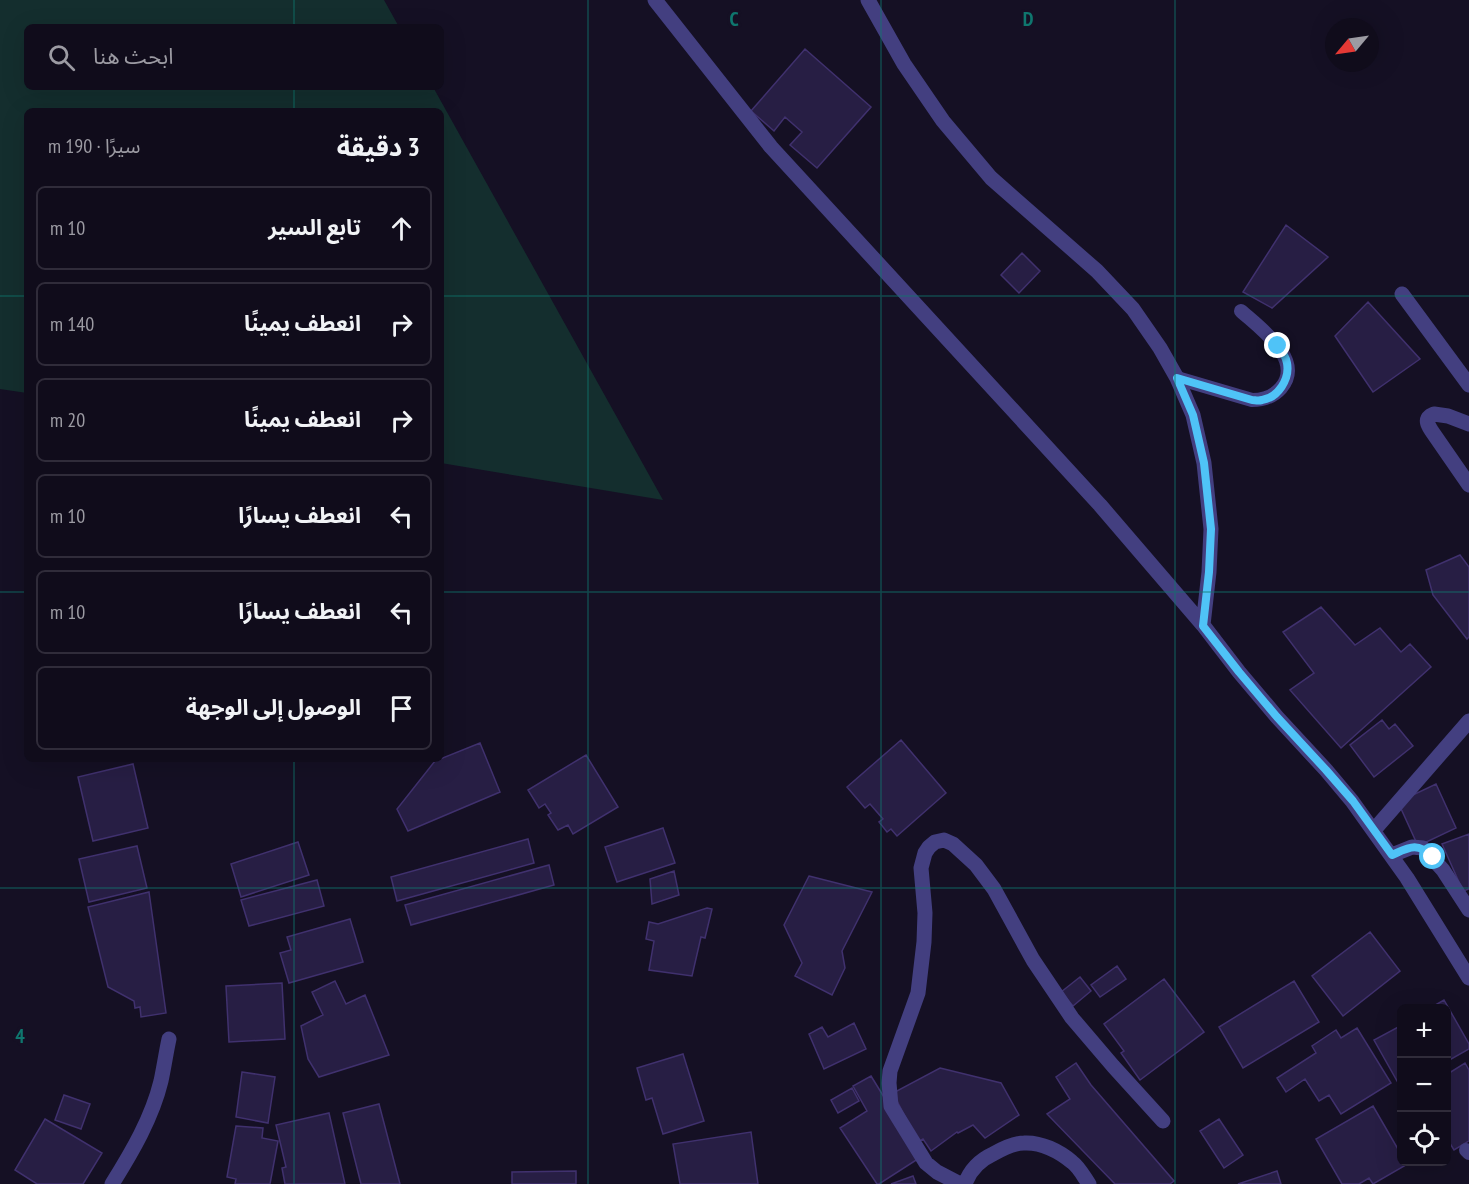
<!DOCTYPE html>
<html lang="ar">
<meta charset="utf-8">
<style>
:root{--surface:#100c1b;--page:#1e1a28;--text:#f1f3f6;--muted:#9c9ba3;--line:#302c3a}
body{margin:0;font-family:"PT Sans Narrow","Noto Sans Arabic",sans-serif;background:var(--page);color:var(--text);direction:rtl}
.controls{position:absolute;right:18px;bottom:18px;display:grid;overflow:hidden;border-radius:9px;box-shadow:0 6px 24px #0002}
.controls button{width:54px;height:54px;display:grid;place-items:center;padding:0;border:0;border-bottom:2px solid var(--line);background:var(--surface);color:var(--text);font:30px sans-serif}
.compass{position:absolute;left:1325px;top:18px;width:54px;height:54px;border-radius:50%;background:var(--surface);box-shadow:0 6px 24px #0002;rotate:241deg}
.stop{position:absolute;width:18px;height:18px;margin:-14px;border:4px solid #4fc3f7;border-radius:50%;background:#fff}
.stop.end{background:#4fc3f7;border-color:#fff;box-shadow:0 2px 6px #0008}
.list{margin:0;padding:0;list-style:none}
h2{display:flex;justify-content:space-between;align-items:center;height:78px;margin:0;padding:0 24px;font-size:26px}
h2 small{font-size:20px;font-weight:400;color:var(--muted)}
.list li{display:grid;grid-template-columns:39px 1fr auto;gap:18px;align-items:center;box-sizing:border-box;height:84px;margin:0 12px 12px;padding:0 12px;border:2px solid var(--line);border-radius:9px}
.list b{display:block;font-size:22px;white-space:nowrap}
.list em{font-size:20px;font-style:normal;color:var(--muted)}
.icon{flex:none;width:33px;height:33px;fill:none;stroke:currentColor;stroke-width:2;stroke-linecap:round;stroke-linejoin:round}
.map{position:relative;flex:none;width:1469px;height:1184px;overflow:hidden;direction:ltr}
.search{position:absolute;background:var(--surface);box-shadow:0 6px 24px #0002;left:24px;top:24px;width:420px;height:66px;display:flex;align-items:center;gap:15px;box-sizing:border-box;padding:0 21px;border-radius:9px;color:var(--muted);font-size:22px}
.panel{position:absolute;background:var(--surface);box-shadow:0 6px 24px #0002;left:24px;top:108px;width:420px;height:654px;border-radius:9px;direction:rtl}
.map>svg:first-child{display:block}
.green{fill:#142e2e}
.building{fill:#271e44;stroke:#40316e;stroke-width:1.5}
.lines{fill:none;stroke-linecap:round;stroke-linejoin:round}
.lane{stroke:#433f80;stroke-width:14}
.street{stroke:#433f80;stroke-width:15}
.route{stroke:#4fc3f7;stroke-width:8}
.grid{fill:none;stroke:#0f766e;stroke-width:1.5;stroke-opacity:0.55}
.grid-label{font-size:20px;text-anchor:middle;font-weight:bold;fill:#0f766e;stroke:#151024;stroke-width:6;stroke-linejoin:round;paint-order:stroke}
</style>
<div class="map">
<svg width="1469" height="1184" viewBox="0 0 1469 1184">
<rect width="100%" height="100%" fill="#151024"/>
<path class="green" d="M 0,0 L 384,0 L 399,27 L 27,27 L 27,87 L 433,87 L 663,500 L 441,463 L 441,111 L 27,111 L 27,393 L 0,389 Z"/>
<path class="building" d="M 805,49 L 871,107 L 817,168 L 790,145 L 802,132 L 785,117 L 774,131 L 751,111 Z
M 1286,225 L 1328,257 L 1272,308 L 1243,292 Z
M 1022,253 L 1040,271 L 1019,293 L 1001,275 Z
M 1368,302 L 1420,359 L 1373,392 L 1335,336 Z
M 1460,555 L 1469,567 L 1469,637 L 1467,639 L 1433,595 L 1426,570 Z
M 1321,607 L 1355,645 L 1380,628 L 1401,652 L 1410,644 L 1431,667 L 1341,748 L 1290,690 L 1314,673 L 1283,632 Z
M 1382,720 L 1389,729 L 1395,724 L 1413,746 L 1374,777 L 1350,745 Z
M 901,740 L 946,793 L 897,836 L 891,829 L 887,832 L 879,822 L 883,819 L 870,804 L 865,808 L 847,787 Z
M 480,743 L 500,792 L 408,831 L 397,809 L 435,761 Z
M 586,755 L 618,807 L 573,834 L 568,825 L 558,830 L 548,815 L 551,813 L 545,804 L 539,808 L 528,790 Z
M 133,764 L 148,828 L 93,841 L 78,777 Z
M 1436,784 L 1456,828 L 1418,846 L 1398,802 Z
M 663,828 L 675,863 L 617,882 L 605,847 Z
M 1469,834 L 1469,889 L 1463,891 L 1442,844 Z
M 528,839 L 534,863 L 397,901 L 391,877 Z
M 298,842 L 309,875 L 241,897 L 231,864 Z
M 137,846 L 147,888 L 89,902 L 79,859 Z
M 549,865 L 554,885 L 411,925 L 405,905 Z
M 674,871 L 679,895 L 652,904 L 650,879 Z
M 809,876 L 872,892 L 842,951 L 845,968 L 832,995 L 795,976 L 802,963 L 784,925 Z
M 317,880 L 324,906 L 249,926 L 241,900 Z
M 149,892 L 166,1013 L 141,1017 L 140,1007 L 135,1008 L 134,1001 L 108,987 L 88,907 Z
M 707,908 L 712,909 L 705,938 L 701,937 L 692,976 L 649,970 L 654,941 L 646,939 L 649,922 L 658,924 Z
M 350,919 L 363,962 L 289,983 L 280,953 L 291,950 L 287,937 Z
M 1370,932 L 1400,971 L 1343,1016 L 1312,976 Z
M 1117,966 L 1126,979 L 1100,997 L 1091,985 Z
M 1080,977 L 1091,991 L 1073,1006 L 1061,992 Z
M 1164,979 L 1204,1032 L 1140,1080 L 1121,1053 L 1124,1051 L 1104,1024 Z
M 335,981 L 346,1004 L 365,995 L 389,1055 L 319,1077 L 308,1059 L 301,1026 L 323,1015 L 312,992 Z
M 1294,981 L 1319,1022 L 1243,1068 L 1219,1027 Z
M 282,983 L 285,1039 L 229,1042 L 226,986 Z
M 1444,1000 L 1469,1044 L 1469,1049 L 1446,1062 L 1446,1008 L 1430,1008 Z
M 854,1023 L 866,1049 L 824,1069 L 809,1034 L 822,1027 L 828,1037 Z
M 1402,1025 L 1402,1088 L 1401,1088 L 1374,1040 Z
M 1357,1028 L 1391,1083 L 1341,1114 L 1329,1095 L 1319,1101 L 1305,1079 L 1286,1092 L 1277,1078 L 1316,1053 L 1312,1046 L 1336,1030 L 1341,1038 Z
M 683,1054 L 704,1121 L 663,1134 L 652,1098 L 646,1100 L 637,1068 Z
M 1076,1063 L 1091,1085 L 1174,1181 L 1170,1184 L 1115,1184 L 1047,1114 L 1070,1099 L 1056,1077 Z
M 1465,1063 L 1469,1070 L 1469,1141 L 1454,1150 L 1446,1137 L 1446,1075 Z
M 940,1068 L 1001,1083 L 1019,1115 L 985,1138 L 973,1125 L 958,1133 L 957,1132 L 931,1151 L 923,1139 L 918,1142 L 893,1093 Z
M 242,1072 L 275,1077 L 268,1123 L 236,1117 Z
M 871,1076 L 921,1157 L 879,1184 L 877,1184 L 840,1128 L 867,1111 L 853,1086 Z
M 852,1088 L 859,1101 L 838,1113 L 831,1100 Z
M 64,1095 L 90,1104 L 81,1129 L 55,1120 Z
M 379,1104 L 400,1184 L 361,1184 L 343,1113 Z
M 1373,1106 L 1402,1156 L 1402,1162 L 1405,1162 L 1406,1165 L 1373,1184 L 1369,1178 L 1359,1184 L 1342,1184 L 1316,1139 Z
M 329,1113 L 345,1184 L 285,1184 L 282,1168 L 286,1167 L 276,1125 Z
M 45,1119 L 102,1153 L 83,1184 L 37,1184 L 15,1170 Z
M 1219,1119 L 1243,1155 L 1224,1168 L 1200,1131 Z
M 236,1126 L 263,1128 L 262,1138 L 278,1141 L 270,1184 L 235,1184 L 236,1179 L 227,1177 Z
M 751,1132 L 758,1184 L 680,1184 L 673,1144 Z
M 576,1171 L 576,1184 L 512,1184 L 512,1172 Z
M 1277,1171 L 1281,1184 L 1238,1184 Z
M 913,1176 L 916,1184 L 891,1184 Z"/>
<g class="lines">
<path class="lane" d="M 1177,378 L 1252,400 C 1264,400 1273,397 1281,388 C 1305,360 1260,328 1241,311
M 1466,1150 L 1469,1153"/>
<path class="street" d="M 655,0 L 771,147 L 1100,505 L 1203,625 L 1239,672 L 1277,717 L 1326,770 L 1352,801 L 1407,878 L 1469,978
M 868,0 L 904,64 L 943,121 L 991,178 L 1097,271 L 1133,309 L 1160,348 L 1177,378 L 1193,415 L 1204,463 L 1211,529 L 1209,572 L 1203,625
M 1402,294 L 1469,385
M 1469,424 L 1448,416 L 1434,414 L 1430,416 C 1425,420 1428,425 1431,430 L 1469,485
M 1374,830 L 1469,721
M 1392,855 L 1412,847 L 1423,848 L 1443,870 L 1469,910
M 112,1184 C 132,1152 152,1118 161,1081 C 164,1067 166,1053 169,1039
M 960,1184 L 937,1172 L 926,1163 L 891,1106 L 889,1083 L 890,1071 L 918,993 L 924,942 L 925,913 L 921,868 L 925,853 L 929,847 L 935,842 L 944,840 L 953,844 L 976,865 L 994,889 L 1033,960 L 1072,1018 L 1113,1066 L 1163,1121
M 965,1184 C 970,1170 980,1160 993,1154 C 1002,1149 1014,1143 1024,1143 C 1041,1142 1059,1151 1072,1162 C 1079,1167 1084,1177 1089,1184"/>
</g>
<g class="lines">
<path class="route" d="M 1278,346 C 1282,351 1286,357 1287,363 C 1290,379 1278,398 1262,400 C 1258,401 1255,400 1252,400 L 1177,378 L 1193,415 L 1204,463 L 1211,529 L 1209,572 L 1203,626 L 1239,672 L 1277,717 L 1326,770 L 1353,801 L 1392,855 C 1410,847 1417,842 1433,857"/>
</g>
<path class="grid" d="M 294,0 L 294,27M 588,0 L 588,1184M 881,0 L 881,1184M 1175,0 L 1175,1184M 294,87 L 294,111M 0,296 L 27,296M 441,296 L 1469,296M 0,592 L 27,592M 441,592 L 1469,592M 294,759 L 294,1184M 0,888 L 1469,888"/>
<g class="grid-label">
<text x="734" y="26">C</text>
<text x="1028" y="26">D</text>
<text x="20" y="1043">4</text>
</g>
</svg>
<div class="controls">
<button>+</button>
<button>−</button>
<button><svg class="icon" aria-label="locate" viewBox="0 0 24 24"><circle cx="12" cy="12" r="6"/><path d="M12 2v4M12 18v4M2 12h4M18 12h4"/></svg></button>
</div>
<svg class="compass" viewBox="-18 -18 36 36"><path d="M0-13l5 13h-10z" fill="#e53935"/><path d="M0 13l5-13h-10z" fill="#9c9ba3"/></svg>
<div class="stop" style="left:1433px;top:857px"></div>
<div class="stop end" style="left:1278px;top:346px"></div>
<div class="search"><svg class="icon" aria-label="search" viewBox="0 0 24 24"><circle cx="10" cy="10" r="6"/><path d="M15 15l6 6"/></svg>ابحث هنا</div>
<section class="panel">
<h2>3 دقيقة<small>سيرًا · 190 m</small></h2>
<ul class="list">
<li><svg class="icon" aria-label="ahead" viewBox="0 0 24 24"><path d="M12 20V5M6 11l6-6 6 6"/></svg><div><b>تابع السير</b></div><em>10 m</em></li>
<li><svg class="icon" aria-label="right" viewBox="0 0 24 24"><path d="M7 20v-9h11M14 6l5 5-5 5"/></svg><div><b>انعطف يمينًا</b></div><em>140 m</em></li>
<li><svg class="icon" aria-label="right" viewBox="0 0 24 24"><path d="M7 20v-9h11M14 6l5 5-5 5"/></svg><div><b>انعطف يمينًا</b></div><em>20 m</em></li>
<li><svg class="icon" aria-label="left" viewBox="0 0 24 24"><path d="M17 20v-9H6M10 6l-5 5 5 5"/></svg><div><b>انعطف يسارًا</b></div><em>10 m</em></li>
<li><svg class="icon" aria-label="left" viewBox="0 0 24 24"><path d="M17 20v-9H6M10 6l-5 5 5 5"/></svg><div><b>انعطف يسارًا</b></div><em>10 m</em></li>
<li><svg class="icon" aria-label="arrive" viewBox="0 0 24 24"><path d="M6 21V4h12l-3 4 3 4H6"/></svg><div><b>الوصول إلى الوجهة</b></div></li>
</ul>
</section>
</div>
